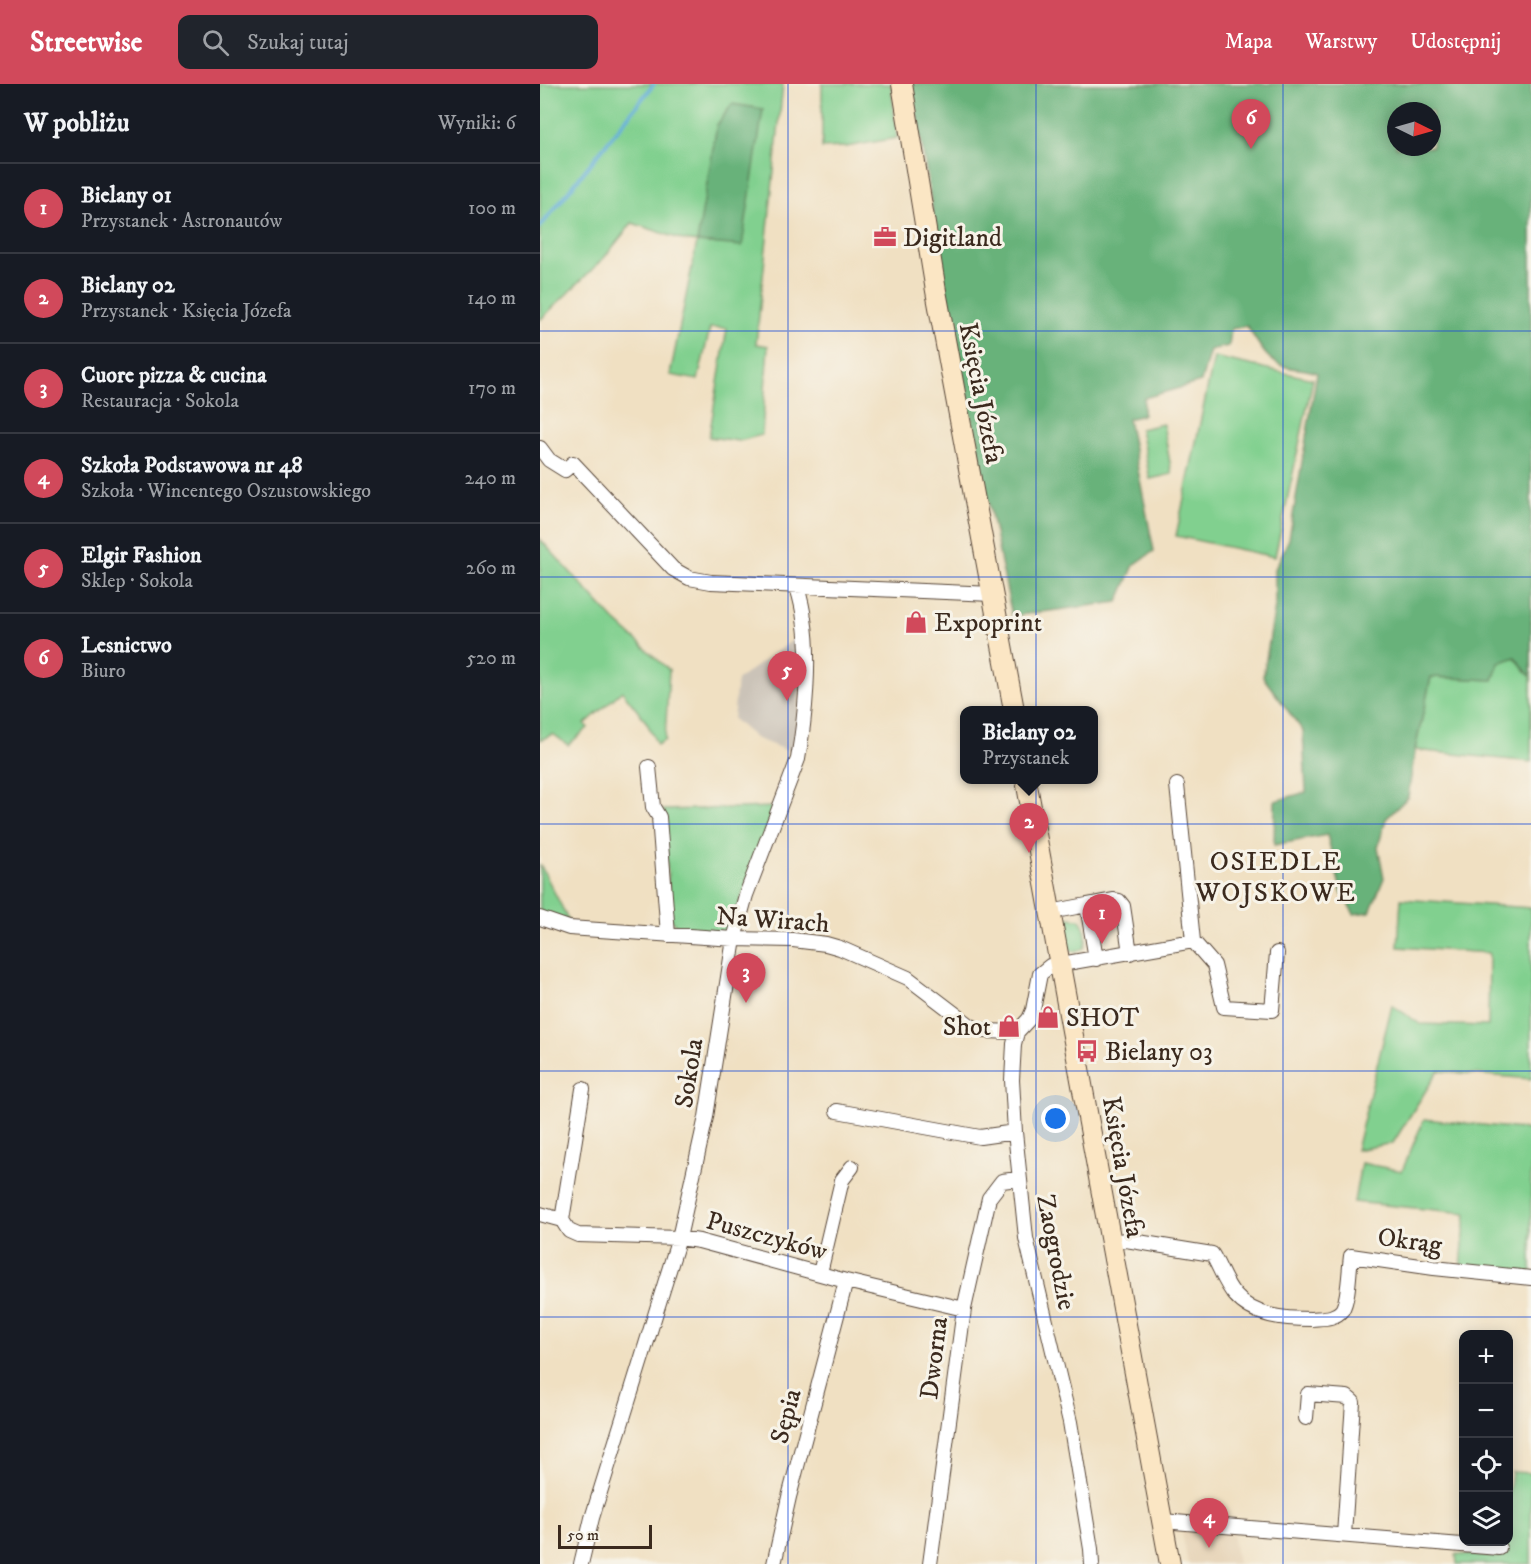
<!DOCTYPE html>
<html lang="pl">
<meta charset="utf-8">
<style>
:root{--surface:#171b24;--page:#20242c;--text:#f1f3f6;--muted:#9ea1a6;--line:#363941;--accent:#d1495b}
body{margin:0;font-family:"IM FELL DW Pica",serif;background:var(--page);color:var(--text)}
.controls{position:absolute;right:18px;bottom:18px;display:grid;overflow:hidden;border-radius:12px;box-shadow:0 3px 15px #0003}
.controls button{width:54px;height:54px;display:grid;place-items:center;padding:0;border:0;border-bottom:2px solid var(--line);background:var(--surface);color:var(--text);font:30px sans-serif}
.compass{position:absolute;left:847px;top:18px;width:54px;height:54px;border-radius:50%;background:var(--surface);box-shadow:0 3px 15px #0003;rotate:95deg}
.scale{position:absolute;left:18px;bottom:15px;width:94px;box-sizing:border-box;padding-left:6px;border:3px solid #3b2a1e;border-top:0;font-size:16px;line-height:21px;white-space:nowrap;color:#3b2a1e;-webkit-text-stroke:4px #f7f3e8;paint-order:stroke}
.you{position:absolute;left:516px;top:1035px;width:21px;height:21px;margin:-15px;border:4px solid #fff;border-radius:50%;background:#1a73e8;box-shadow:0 0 0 9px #1a73e833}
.badge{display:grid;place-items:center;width:39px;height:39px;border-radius:50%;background:var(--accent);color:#fff;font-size:20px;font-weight:700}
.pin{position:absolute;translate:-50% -50px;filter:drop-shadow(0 2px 3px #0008)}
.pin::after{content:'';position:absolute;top:32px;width:21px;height:18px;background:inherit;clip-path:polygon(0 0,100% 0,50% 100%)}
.popup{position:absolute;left:420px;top:622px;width:138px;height:78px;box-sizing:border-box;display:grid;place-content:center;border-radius:12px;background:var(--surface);filter:drop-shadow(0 2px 4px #0005);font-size:20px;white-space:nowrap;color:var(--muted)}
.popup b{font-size:22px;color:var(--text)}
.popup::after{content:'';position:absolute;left:50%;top:100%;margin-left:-12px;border:12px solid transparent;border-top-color:var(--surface)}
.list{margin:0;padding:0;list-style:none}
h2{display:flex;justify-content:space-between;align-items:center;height:78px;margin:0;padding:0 24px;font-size:26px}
h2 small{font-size:20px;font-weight:400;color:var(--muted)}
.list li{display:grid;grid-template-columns:39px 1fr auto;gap:18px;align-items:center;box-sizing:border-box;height:90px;padding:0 24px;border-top:2px solid var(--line)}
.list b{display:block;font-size:22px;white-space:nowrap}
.list p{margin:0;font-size:20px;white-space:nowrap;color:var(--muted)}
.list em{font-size:20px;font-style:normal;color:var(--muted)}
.icon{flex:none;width:33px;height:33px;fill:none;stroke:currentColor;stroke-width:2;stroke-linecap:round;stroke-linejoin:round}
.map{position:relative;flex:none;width:991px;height:1480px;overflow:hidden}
header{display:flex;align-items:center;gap:36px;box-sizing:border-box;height:84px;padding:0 30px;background:var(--accent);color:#fff}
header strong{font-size:28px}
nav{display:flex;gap:33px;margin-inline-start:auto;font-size:21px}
.search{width:420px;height:54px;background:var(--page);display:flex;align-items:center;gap:15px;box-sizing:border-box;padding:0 21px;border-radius:12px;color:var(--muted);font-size:22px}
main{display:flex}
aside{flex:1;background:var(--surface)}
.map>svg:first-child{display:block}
.built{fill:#e5d1b4}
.industrial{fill:#cbc3b8}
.green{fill:#81d08f;stroke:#5e7d56;stroke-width:1.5;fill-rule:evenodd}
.forest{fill:#68b27a;stroke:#526e4c;stroke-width:1.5;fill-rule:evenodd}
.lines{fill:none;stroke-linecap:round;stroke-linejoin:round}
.stream{stroke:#60add9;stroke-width:4}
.street-casing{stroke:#564537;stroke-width:16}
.secondary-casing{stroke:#564537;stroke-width:22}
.street{stroke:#fff;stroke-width:14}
.secondary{stroke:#fbe6c4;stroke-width:20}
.grid{fill:none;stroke:#1d4ed8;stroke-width:1.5;stroke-opacity:0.55}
.labels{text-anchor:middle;stroke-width:6;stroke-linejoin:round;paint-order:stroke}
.poi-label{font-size:26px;fill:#3b2a1e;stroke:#f7f3e8;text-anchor:start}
.street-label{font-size:26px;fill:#3b2a1e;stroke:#f7f3e8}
.neighbourhood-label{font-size:27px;letter-spacing:1.5px;fill:#3b2a1e;stroke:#f7f3e8}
</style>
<header>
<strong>Streetwise</strong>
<div class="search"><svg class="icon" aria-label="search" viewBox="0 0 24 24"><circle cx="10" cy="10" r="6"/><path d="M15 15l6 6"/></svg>Szukaj tutaj</div>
<nav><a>Mapa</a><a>Warstwy</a><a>Udostępnij</a></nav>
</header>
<main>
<aside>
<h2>W pobliżu<small>Wyniki: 6</small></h2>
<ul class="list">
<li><span class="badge">1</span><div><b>Bielany 01</b><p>Przystanek · Astronautów</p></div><em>100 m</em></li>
<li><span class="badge">2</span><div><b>Bielany 02</b><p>Przystanek · Księcia Józefa</p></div><em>140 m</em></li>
<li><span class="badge">3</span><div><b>Cuore pizza &amp; cucina</b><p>Restauracja · Sokola</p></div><em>170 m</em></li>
<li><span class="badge">4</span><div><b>Szkoła Podstawowa nr 48</b><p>Szkoła · Wincentego Oszustowskiego</p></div><em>240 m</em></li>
<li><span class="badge">5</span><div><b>Elgir Fashion</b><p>Sklep · Sokola</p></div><em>260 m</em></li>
<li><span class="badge">6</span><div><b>Lesnictwo</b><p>Biuro</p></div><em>520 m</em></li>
</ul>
</aside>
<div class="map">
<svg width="991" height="1480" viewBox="0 0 991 1480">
<rect width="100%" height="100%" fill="#f7f3e8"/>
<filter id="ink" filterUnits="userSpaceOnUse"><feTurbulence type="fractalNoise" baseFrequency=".0167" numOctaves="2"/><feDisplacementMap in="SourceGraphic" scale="12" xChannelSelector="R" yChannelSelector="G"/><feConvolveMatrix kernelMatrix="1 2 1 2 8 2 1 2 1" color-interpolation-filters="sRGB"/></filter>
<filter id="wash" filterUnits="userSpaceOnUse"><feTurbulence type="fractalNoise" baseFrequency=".008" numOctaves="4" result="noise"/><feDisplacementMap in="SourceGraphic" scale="24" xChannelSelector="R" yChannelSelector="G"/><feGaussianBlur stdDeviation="1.35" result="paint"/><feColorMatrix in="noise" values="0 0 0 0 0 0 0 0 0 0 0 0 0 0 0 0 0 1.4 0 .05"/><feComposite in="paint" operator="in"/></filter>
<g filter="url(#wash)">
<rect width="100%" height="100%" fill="#f0e0c2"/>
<path class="built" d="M 641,1444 L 692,1448 L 697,1480 L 648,1480 Z"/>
<path class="industrial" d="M 264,548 L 263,584 L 253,669 L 215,654 L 193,635 L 197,596 Z"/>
<path class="green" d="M 0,0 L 243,0 L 216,260 L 228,262 L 222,351 L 199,357 L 169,353 L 187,244 L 170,244 L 158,296 L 130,291 L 157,158 L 143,156 L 92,139 L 64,174 L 0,236 ZM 192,20 L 223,25 L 158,158 L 177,41 Z
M 282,0 L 351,0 L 357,54 L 306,63 L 282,64 Z
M 674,273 L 773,295 L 735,473 L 636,452 Z
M 623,340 L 632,390 L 610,395 L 600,345 Z
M 0,455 L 74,536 L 129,586 L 125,656 L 117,661 L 107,639 L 82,607 L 45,640 L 48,644 L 28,661 L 13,650 L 0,656 Z
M 975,573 L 989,591 L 991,591 L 991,678 L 875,666 L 891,593 L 953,596 L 959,578 Z
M 235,723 L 189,848 L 140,846 L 131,836 L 123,726 Z
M 0,780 L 30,839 L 0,829 Z
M 861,815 L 991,824 L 991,995 L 898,987 L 853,1059 L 816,1066 L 852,921 L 880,940 L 948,942 L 949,869 L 858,863 Z
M 528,834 L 539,835 C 546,843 548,855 544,864 C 537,869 530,868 525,861 L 523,840 Z
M 884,1035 L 991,1046 L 991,1190 L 921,1182 L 926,1129 L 814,1118 L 821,1079 L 862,1087 Z
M 972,1388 L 991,1389 L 991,1480 L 917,1480 L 916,1470 L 960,1473 L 963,1458 L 968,1458 L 968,1415 Z"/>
<path class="forest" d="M 372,0 L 991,0 L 991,591 L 989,591 L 975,573 L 959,579 L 953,596 L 891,593 L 875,666 L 868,713 L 846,735 L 838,763 L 844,794 L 830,828 L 814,830 L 802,810 L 787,751 L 734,761 L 735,717 L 766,708 L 763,647 L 723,593 L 735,523 L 735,485 L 749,455 L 777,289 C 765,284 754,286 743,282 C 726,277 717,257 707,242 L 691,245 L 689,262 L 670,266 L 661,298 L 604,314 L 603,331 L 588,335 L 614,467 L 594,481 L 578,518 L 472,532 L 407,216 ZM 856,27 L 892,27 L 892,63 L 856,63 Z
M 192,20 L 223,25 L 202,162 L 157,158 L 177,41 Z"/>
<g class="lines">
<path class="stream" d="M 0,143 L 114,0"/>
</g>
</g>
<g filter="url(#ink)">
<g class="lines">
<g class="street-casing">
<path id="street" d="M 0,364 L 9,376 L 25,386 L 33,379 L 133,485 L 149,494 L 171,498 L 453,510
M 109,683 L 113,723 L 119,733 L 128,851
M 637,701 L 653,857
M 547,821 L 573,816 L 579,817 L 583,822 L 590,869
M 510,828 L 547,821 L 556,875
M 0,834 L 29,844 L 194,855 L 253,856 L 286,860 L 300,864 L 368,894 L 431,942 L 444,947 L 477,948
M 297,1027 L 440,1053 L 475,1048
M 0,1130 L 22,1136
M 22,1136 L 29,1147 L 38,1151 L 139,1154 L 159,1157 L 306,1197 L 424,1225
M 22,1136 L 43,1005
M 571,1158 L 586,1156 L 672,1170 C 680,1183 685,1200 695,1211 C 714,1233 744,1235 772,1235 C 782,1234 795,1235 802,1226 C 809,1215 809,1186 811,1172 L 894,1184 L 991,1194
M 280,1189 L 302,1096 L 312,1083
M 766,1334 L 768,1310 L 807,1313 L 813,1318 L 804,1451
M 622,1437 L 959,1464
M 41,1480 L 52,1434 L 139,1154 L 166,1033 L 194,855 L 206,811 L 258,675 C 265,635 271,575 264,535 C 263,524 260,513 257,503
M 234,1480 L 249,1413 L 306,1197
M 390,1480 L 424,1225 L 449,1114 L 462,1097 L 478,1095
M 552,1480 L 551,1465 L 530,1338 L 486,1154 L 475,1048 L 472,996 L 474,960 L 477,948 L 489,935 L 493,926 L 500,890 L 510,882 L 653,857 L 674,881 L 684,923 L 732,926 L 737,869"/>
</g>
<g class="secondary-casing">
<path id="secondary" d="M 362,0 L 396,207 L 474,626
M 486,696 L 630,1480"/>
</g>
<use href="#street" class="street"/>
<use href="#secondary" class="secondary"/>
</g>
</g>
<path class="grid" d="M 248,0 L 248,1480M 496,0 L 496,1480M 743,0 L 743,1480M 0,247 L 991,247M 0,493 L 991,493M 0,740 L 991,740M 0,987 L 991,987M 0,1233 L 991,1233"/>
<defs>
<g id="office-bare" transform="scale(1.8)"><path d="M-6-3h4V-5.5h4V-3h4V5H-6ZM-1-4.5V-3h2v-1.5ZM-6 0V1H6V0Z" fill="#d1495b" stroke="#f7f3e8" stroke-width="2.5" paint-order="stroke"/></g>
<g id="shop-bare" transform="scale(1.8)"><path d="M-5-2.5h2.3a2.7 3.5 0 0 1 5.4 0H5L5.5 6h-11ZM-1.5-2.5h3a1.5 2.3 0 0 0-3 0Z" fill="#d1495b" stroke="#f7f3e8" stroke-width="2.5" paint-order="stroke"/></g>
<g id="bus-bare" transform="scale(1.8)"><path d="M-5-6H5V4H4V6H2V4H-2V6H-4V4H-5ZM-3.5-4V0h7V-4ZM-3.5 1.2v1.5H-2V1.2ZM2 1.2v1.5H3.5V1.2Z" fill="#d1495b" stroke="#f7f3e8" stroke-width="2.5" paint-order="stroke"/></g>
</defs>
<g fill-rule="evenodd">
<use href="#office-bare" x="345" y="153"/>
<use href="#shop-bare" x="376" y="538"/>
<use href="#shop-bare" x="508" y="933"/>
<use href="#shop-bare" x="469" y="942"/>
<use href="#bus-bare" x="547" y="967"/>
</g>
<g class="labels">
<g class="poi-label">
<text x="363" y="162">Digitland</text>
<text x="394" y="547">Expoprint</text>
<text x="526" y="942">SHOT</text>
<text x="451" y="951" text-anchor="end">Shot</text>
<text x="565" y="976">Bielany 03</text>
</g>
<g class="street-label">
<text transform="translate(442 309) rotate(79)" y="9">Księcia Józefa</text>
<text transform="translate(233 835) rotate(4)" y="9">Na Wirach</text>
<text transform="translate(148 989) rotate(-81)" y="9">Sokola</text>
<text transform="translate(584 1083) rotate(80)" y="9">Księcia Józefa</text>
<text transform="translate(227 1151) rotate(15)" y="9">Puszczyków</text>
<text transform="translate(870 1156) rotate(8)" y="9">Okrąg</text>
<text transform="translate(517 1168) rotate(79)" y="9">Zaogrodzie</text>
<text transform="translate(393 1274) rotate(-83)" y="9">Dworna</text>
<text transform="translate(245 1332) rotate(-75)" y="9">Sępia</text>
</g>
<g class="neighbourhood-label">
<text x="736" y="786">OSIEDLE<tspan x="736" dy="31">WOJSKOWE</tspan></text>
</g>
</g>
</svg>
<div class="controls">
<button>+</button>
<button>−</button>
<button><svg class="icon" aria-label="locate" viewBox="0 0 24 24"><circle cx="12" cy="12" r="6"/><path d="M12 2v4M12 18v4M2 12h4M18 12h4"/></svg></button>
<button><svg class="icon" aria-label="layers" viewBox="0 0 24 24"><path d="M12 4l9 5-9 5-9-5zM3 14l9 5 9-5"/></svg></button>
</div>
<svg class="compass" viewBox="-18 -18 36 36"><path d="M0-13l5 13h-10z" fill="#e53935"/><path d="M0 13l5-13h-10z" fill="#9ea1a6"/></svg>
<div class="scale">50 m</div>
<div class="you"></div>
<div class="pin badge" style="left:562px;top:860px">1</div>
<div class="pin badge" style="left:489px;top:769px">2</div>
<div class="popup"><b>Bielany 02</b>Przystanek</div>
<div class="pin badge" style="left:206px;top:919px">3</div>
<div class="pin badge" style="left:669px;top:1464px">4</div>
<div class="pin badge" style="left:247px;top:617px">5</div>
<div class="pin badge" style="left:711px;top:65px">6</div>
</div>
</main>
